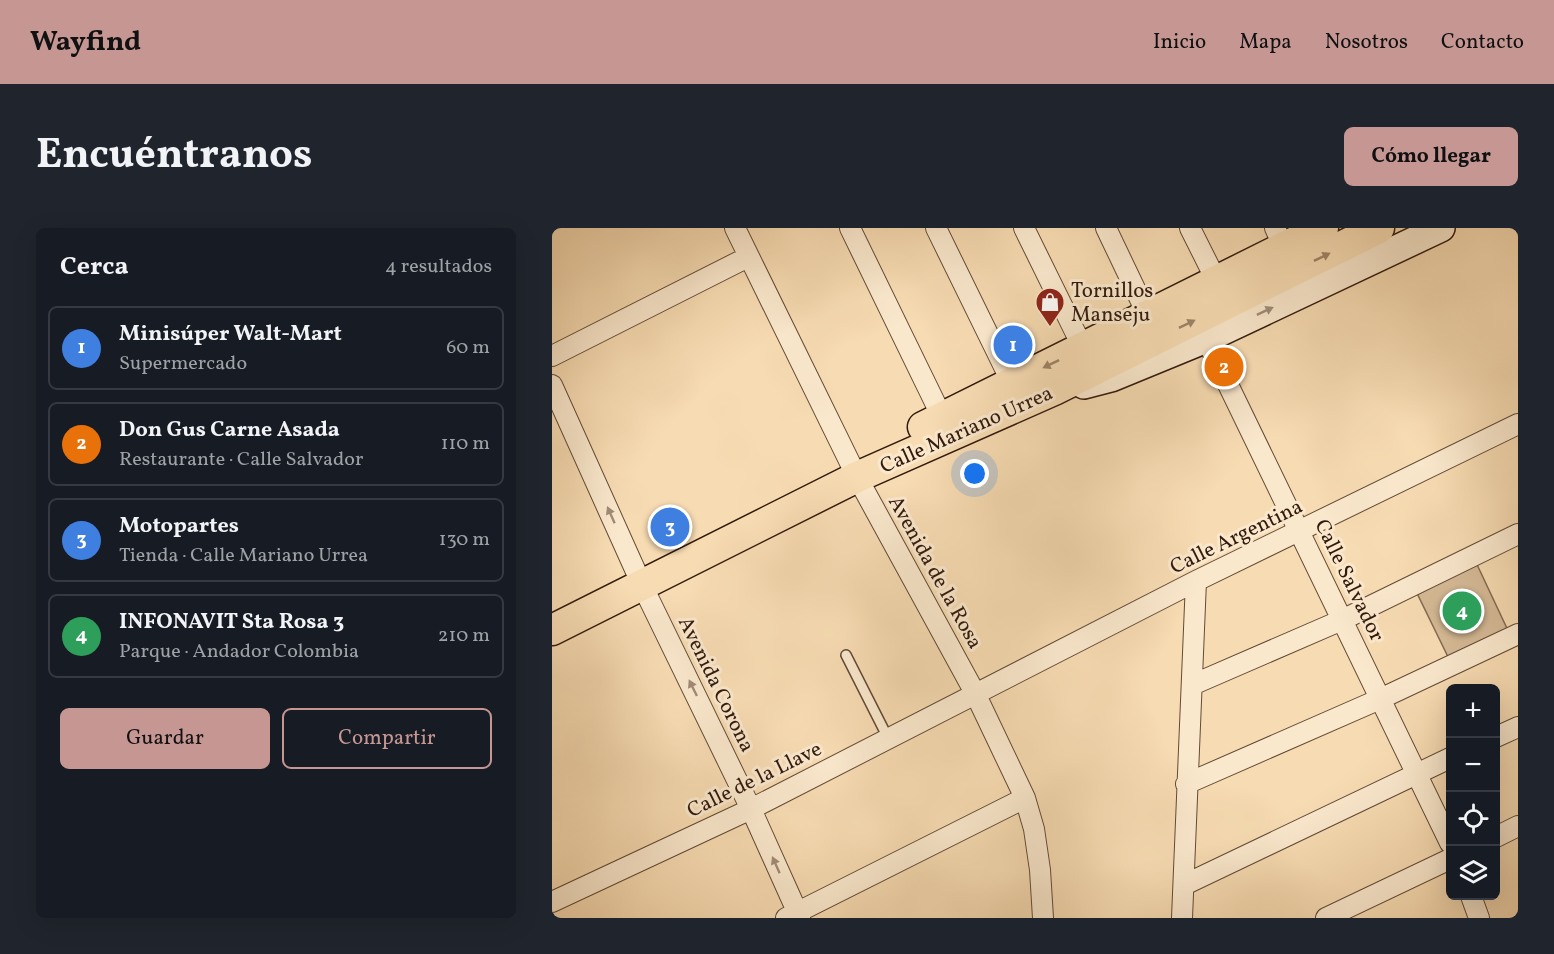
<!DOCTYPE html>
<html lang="es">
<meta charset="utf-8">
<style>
:root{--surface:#171b24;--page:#20242c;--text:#f1f3f6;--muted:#9ea1a6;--line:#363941;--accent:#c59692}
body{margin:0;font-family:Vollkorn,serif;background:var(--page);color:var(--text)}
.controls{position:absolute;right:18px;bottom:18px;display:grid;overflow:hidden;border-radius:9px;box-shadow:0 6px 24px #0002}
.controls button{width:54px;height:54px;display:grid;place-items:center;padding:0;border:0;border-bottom:2px solid var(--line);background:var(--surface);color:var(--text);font:30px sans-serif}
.you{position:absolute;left:423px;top:246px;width:21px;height:21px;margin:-15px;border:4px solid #fff;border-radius:50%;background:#1a73e8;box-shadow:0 0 0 9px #1a73e833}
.badge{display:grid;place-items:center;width:39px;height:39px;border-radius:50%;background:var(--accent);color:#fff;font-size:20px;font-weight:700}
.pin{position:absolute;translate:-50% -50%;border:3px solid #fff;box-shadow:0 2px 6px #0006}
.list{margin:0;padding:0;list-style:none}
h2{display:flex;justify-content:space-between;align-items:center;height:78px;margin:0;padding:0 24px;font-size:26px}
h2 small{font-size:20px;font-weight:400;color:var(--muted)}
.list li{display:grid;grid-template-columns:39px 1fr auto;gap:18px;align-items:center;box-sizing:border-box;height:84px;margin:0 12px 12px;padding:0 12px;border:2px solid var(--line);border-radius:9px}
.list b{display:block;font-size:22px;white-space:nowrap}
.list p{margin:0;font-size:20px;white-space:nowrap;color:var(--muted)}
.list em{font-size:20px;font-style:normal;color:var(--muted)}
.actions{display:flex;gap:12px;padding:18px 24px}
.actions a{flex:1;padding:14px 0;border:2px solid var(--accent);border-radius:9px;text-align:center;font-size:21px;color:var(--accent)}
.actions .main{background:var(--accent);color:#111}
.icon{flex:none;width:33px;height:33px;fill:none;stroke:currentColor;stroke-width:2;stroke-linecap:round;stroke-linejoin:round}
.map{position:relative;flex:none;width:966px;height:690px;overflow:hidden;border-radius:9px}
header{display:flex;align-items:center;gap:36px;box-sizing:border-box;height:84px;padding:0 30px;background:var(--accent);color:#111}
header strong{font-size:28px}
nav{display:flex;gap:33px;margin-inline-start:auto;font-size:21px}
.intro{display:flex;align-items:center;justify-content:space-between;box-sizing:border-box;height:144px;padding:0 36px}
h1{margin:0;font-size:42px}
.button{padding:15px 27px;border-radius:9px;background:var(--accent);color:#111;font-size:21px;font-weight:700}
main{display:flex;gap:36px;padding:0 36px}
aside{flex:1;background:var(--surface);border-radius:9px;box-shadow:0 6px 24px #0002}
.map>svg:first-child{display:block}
.green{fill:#d5ba96;stroke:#836a52;stroke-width:1.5}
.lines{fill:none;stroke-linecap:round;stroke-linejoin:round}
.lane-casing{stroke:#624a36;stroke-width:12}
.street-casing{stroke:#624a36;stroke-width:22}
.secondary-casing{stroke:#31190d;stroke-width:30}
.primary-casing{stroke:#31190d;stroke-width:33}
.lane{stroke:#fae8cd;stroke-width:9}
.street{stroke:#fae8cd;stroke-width:20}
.secondary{stroke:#fae8cd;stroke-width:27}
.primary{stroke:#f7dbb2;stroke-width:30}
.oneway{fill:#9e8468}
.oneway2{fill:#a08b77}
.labels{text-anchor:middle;stroke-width:6;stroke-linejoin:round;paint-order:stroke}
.poi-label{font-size:21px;fill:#31190d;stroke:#fae8cd;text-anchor:start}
.street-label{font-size:21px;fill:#31190d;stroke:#fae8cd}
</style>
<header>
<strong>Wayfind</strong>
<nav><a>Inicio</a><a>Mapa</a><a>Nosotros</a><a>Contacto</a></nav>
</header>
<div class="intro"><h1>Encuéntranos</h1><a class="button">Cómo llegar</a></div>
<main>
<aside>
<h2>Cerca<small>4 resultados</small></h2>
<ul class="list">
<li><span class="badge" style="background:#3f7fe0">1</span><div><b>Minisúper Walt-Mart</b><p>Supermercado</p></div><em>60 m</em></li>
<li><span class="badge" style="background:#e8710a">2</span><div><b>Don Gus Carne Asada</b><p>Restaurante · Calle Salvador</p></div><em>110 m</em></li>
<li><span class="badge" style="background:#3f7fe0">3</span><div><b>Motopartes</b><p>Tienda · Calle Mariano Urrea</p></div><em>130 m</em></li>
<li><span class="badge" style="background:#2e9e5b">4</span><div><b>INFONAVIT Sta Rosa 3</b><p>Parque · Andador Colombia</p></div><em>210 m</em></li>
</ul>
<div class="actions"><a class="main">Guardar</a><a>Compartir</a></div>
</aside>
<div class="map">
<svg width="966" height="690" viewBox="0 0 966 690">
<rect width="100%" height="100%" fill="#f7dbb2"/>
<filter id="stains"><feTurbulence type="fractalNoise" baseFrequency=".00333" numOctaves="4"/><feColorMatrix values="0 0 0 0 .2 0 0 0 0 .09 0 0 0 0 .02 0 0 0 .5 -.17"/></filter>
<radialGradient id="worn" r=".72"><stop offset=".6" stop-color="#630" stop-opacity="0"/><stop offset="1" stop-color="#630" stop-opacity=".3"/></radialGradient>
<path class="green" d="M 921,328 L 959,409 L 900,437 L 861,357 Z"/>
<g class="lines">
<g class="lane-casing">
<path id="lane" d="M 294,427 L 336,510"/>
</g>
<g class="street-casing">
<path id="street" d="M 183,0 L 305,249 L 423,465 L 473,570 L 482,601 L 488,642 L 491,690
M 298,0 L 390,189
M 384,0 L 460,155
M 472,0 L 531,120
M 554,0 L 596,88
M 638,0 L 665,54
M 723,0 L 732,20
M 654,111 L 898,615
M 0,128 L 196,29
M 0,157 L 90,357 L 199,581 L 248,690
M 640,457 L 790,392 L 966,306
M 944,509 L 966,499
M 634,556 L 828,471 L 966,406
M 944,609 L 966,598
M 632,657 L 898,530
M 919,668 L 927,690
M 0,674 L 199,581 L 644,353 L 966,196
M 234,690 L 473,570
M 630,690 L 644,353
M 774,690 L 898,631"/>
</g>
<g class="secondary-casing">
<path id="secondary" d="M 532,157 L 559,150 L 654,111 L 889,0"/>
</g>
<g class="primary-casing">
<path id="primary" d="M 371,199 L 771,0
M 0,402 L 305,249 L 502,162 L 827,0"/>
</g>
<use href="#lane" class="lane"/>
<use href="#street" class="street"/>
<use href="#secondary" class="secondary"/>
<use href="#primary" class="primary"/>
</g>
<defs><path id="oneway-solid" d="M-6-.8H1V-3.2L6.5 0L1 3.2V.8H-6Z" transform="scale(1.5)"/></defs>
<g class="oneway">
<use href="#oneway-solid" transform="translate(770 29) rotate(-26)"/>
<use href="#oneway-solid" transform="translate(635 96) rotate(-26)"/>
<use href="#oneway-solid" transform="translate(499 136) rotate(154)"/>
</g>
<g class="oneway2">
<use href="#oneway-solid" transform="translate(713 83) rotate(-25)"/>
<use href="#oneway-solid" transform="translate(59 287) rotate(-114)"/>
<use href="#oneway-solid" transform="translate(141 460) rotate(-116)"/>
<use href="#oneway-solid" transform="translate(224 637) rotate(-114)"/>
</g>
<defs>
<g id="shop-pin" transform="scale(1.5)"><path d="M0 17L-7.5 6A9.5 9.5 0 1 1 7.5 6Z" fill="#8f2418" stroke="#fae8cd"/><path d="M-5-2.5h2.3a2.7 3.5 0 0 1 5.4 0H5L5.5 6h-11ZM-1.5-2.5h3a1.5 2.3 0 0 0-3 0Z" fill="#fff"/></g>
</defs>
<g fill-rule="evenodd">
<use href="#shop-pin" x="498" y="74"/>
</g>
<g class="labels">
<g class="poi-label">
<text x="519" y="69">Tornillos<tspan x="519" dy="24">Manseju</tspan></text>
</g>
<g class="street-label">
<text transform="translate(414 201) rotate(-24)" y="7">Calle Mariano Urrea</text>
<text transform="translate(684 308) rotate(-26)" y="7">Calle Argentina</text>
<text transform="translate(384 344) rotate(61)" y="7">Avenida de la Rosa</text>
<text transform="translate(798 352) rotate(64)" y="7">Calle Salvador</text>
<text transform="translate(165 456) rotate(64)" y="7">Avenida Corona</text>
<text transform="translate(202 551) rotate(-26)" y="7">Calle de la Llave</text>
</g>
</g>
<rect width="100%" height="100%" filter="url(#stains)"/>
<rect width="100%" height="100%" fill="url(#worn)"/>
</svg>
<div class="controls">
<button>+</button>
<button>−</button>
<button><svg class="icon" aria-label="locate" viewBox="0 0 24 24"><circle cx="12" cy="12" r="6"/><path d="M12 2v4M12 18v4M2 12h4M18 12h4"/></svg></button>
<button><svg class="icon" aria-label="layers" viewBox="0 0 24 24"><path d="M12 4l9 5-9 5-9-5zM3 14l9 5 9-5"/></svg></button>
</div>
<div class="you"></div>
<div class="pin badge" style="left:461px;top:117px;background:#3f7fe0">1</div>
<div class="pin badge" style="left:672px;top:139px;background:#e8710a">2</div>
<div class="pin badge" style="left:118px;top:299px;background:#3f7fe0">3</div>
<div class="pin badge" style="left:910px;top:383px;background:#2e9e5b">4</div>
</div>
</main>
